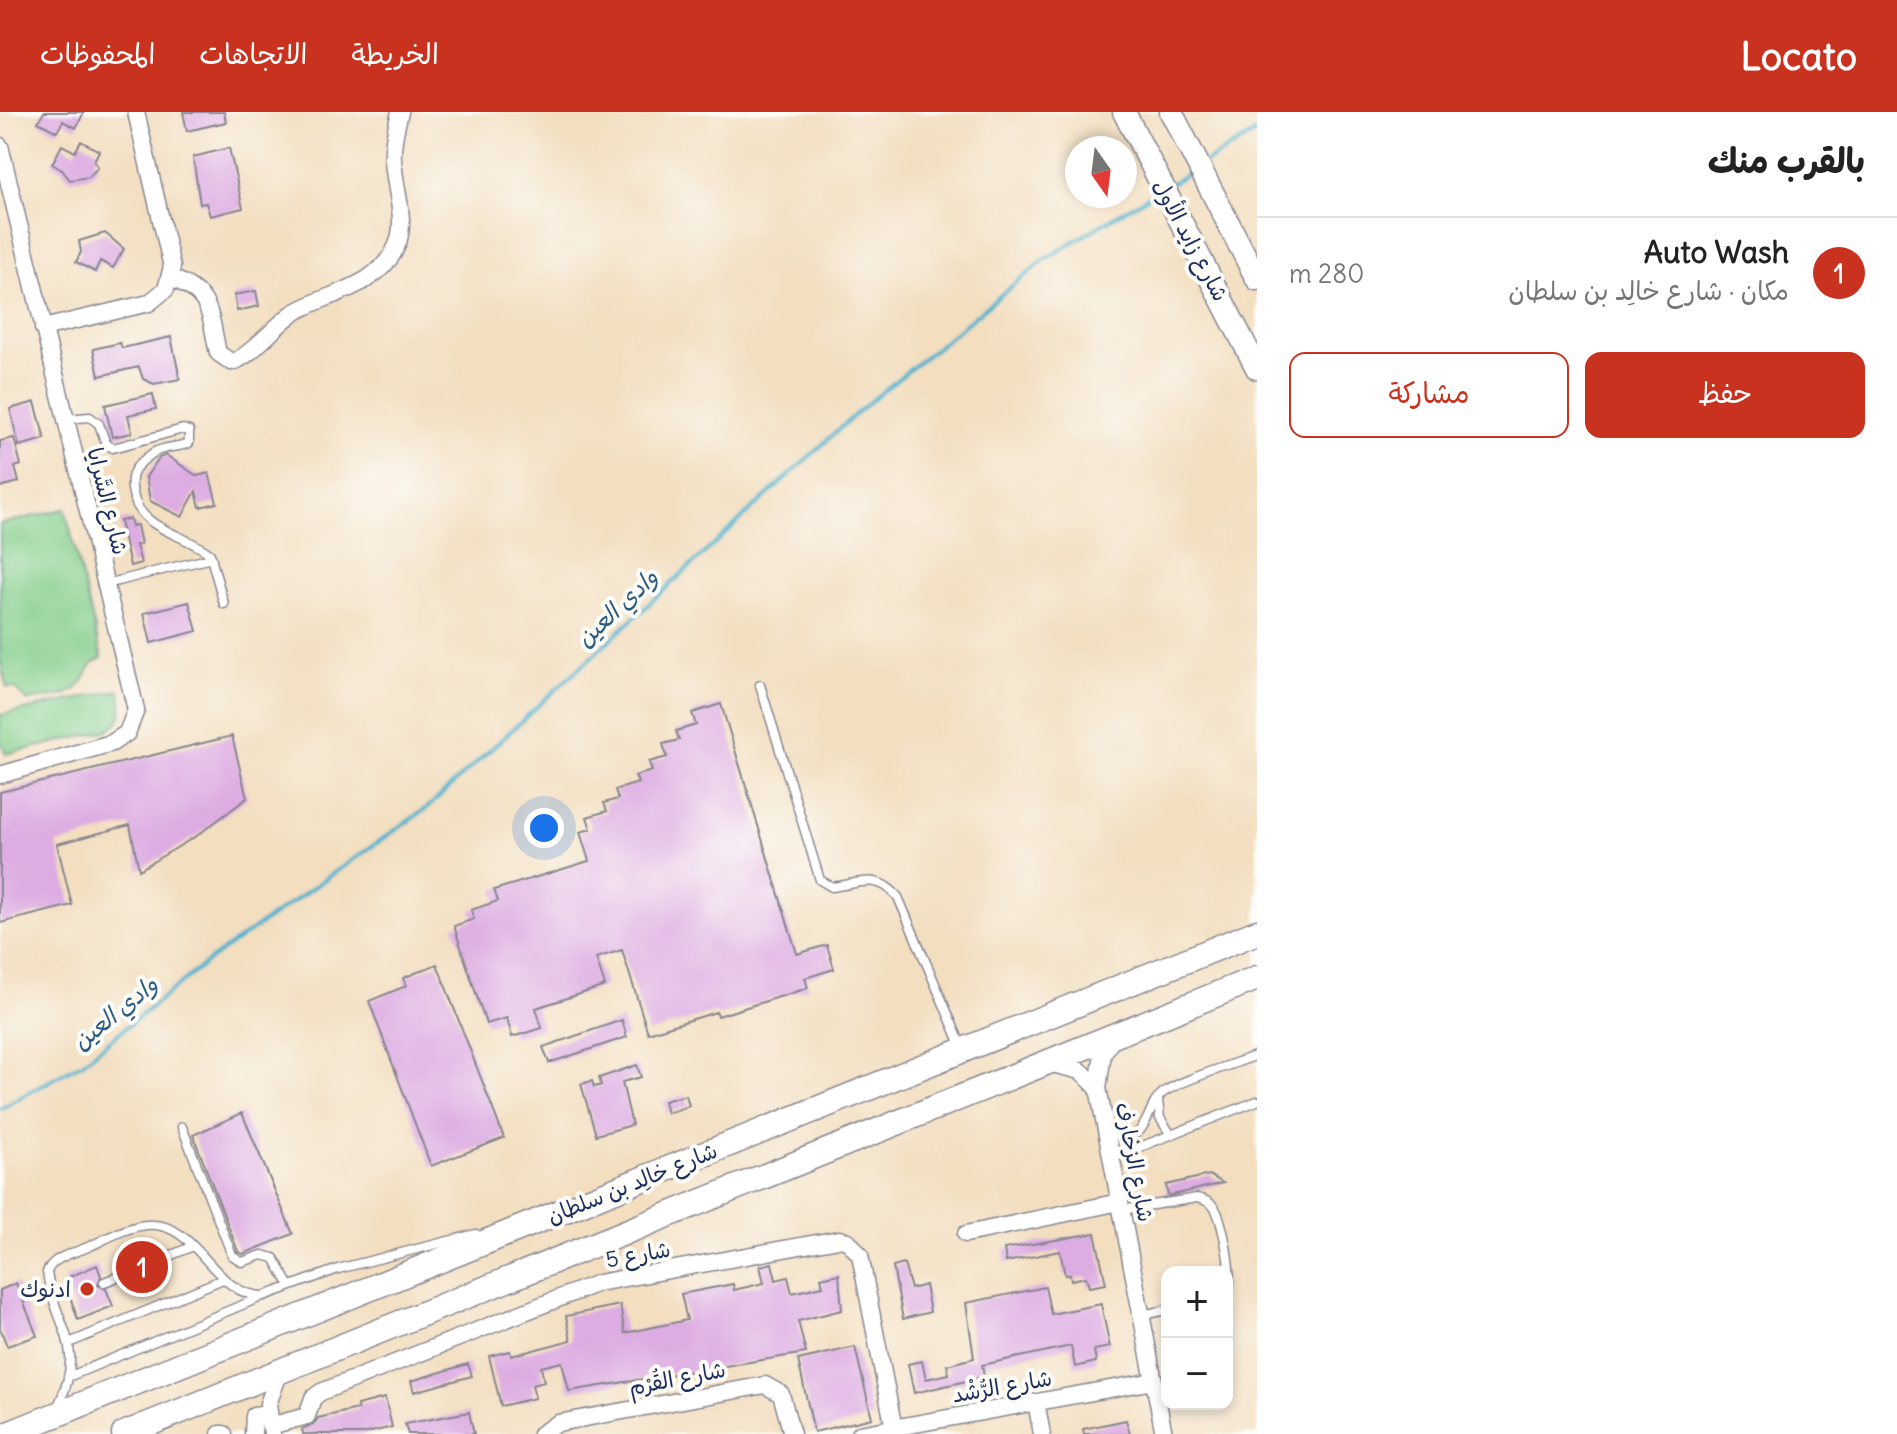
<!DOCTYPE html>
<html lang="ar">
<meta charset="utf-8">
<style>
:root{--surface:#fff;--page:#f2f2f2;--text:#222;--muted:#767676;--line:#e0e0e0;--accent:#c8321e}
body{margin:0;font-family:Delius,"Playpen Sans Arabic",sans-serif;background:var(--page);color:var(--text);direction:rtl}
.controls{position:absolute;right:24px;bottom:24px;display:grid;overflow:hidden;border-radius:16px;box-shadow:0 4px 12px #0003}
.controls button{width:72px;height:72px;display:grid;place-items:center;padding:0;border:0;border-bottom:2px solid var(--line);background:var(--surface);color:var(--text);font:40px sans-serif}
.compass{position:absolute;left:1065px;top:24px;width:72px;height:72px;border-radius:50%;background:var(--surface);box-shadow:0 4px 12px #0003;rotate:166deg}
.you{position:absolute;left:544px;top:716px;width:28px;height:28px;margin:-20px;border:6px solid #fff;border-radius:50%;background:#1a73e8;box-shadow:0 0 0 12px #1a73e833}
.badge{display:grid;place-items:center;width:52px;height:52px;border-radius:50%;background:var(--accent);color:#fff;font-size:26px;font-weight:700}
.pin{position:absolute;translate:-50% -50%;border:4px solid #fff;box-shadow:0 2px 8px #0006}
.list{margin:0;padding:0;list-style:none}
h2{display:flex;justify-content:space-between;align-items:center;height:104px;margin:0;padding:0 32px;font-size:34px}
h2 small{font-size:26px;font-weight:400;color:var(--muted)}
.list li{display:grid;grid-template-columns:52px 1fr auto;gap:24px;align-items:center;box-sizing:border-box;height:112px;padding:0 32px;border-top:2px solid var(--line)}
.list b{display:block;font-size:30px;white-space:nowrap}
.list p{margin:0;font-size:26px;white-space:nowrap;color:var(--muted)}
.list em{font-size:26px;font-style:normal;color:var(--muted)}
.actions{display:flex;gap:16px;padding:24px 32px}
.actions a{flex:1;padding:18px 0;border:2px solid var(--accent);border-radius:16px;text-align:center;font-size:28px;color:var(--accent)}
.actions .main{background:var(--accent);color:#fff}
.map{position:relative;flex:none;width:1257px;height:1322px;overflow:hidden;direction:ltr}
header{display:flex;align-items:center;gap:48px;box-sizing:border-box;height:112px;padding:0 40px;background:var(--accent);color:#fff}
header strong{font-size:38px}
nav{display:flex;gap:44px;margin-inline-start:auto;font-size:28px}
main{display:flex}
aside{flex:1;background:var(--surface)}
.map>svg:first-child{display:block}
.green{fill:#82cd8b;stroke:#4e7e74;stroke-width:2}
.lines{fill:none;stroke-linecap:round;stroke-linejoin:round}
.stream{stroke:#4db1cc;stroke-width:4}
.building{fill:#ddace2}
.lane-casing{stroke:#87868f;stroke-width:11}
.street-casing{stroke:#87868f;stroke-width:19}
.secondary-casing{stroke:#87868f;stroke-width:25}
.primary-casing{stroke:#87868f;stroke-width:27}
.lane{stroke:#fff;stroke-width:8}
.street{stroke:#fff;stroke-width:16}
.secondary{stroke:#fff;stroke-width:22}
.primary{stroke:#fff;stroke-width:24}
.poi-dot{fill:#c8321e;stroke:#fdfcf7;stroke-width:3}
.labels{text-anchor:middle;stroke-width:8;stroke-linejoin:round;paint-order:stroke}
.street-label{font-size:22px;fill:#1b2f5e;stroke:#fdfcf7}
.poi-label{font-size:22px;fill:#1b2f5e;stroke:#fdfcf7;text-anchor:end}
.water-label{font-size:24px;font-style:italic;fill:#2c5c84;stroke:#fdfcf7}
</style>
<header>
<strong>Locato</strong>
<nav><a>الخريطة</a><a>الاتجاهات</a><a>المحفوظات</a></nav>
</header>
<main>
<aside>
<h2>بالقرب منك<small></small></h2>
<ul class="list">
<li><span class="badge">1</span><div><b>Auto Wash</b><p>مكان · شارع خالِد بن سلطان</p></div><em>280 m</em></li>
</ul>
<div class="actions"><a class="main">حفظ</a><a>مشاركة</a></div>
</aside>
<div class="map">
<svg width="1257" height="1322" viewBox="0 0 1257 1322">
<rect width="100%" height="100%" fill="#fdfcf7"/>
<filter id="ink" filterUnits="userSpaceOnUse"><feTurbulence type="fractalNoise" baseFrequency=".0125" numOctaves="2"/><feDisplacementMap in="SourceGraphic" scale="16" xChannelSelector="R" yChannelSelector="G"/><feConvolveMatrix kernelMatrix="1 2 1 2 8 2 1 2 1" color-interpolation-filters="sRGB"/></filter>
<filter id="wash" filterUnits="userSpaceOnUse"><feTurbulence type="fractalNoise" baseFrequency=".006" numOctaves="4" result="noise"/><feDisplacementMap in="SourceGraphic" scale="32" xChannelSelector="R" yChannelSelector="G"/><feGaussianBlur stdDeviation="1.8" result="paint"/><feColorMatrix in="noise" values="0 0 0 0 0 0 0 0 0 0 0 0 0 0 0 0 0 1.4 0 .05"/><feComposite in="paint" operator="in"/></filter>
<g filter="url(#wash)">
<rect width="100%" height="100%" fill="#f3dec0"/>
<path class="green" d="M 65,397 L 102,546 C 86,552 89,564 78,575 C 67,586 43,586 28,589 L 15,576 L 7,576 L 0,549 L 0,412 Z
M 120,578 C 121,600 127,608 105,619 L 6,642 L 0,628 L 0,603 Z"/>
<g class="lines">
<path class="stream" d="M 1206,50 L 1257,20
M 1168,73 L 1192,59
M 0,997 L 82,951 L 212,846 L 427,696 L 860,298 L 1045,147 L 1157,79"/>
</g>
<g id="blocks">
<path class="building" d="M 44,0 L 84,0 L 76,16 L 63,9 L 57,20 L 38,10 Z
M 183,0 L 224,0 L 226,10 L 187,19 Z
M 81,29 L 99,39 L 94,49 L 98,55 L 89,65 L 70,68 L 62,58 L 52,52 L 62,33 L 75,40 Z
M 229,36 L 243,96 L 210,104 L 206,91 L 200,92 L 193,45 Z
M 105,121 L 124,137 L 113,156 L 100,149 L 95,160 L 76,150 L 81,140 L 79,129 Z
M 256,179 L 259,194 L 237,199 L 234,183 Z
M 171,225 L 180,267 L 154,272 L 143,267 L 139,255 L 99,264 L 93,237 L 120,231 L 122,236 Z
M 153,282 L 156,297 L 128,303 L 132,321 L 112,325 L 105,293 Z
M 35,290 L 45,327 L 19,334 L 10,297 Z
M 14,326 L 21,353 L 15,355 L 19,370 L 0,375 L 0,329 Z
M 166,343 L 197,364 L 209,361 L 217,391 L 200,395 L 196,379 L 182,405 L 150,389 L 146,365 L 159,346 Z
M 130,407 L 132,414 L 137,413 L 141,432 L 136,433 L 141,451 L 130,454 L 120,409 Z
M 189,490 L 197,519 L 151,531 L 144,501 Z
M 721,592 L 797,842 L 827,833 L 834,857 L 805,866 L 808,876 L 718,904 L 716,900 L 648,921 L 622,838 L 596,846 L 605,874 L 536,896 L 542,916 L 512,925 L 507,906 L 486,912 L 454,814 L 474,807 L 471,798 L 498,789 L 494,778 L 589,749 L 580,720 L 591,717 L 587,705 L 607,699 L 604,691 L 618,687 L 615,678 L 638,671 L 635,664 L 652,659 L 649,650 L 667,645 L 663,632 L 679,628 L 676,619 L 696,613 L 692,601 Z
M 232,624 L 247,686 L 198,723 L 139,758 L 130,713 L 57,732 L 72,793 L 0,811 L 0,680 Z
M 437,852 L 504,1026 L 431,1054 L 369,889 L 406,874 L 403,866 Z
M 622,908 L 627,925 L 549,951 L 543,935 Z
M 637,953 L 641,965 L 622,970 L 632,1013 L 596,1023 L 581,972 L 592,969 L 594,975 L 601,973 L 599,966 Z
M 686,983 L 689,994 L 667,1001 L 664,989 Z
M 242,1001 L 293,1122 L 243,1142 L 238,1139 L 193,1023 Z
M 1209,1063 L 1223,1071 L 1168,1084 L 1166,1073 Z
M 1095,1121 L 1106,1172 L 1089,1175 L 1086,1165 L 1071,1168 L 1070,1162 L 1065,1163 L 1060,1139 L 1006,1150 L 1004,1137 Z
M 148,1138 L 150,1144 L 146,1153 L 156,1157 L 161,1172 L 139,1180 L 133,1167 L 137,1157 L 128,1154 L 125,1146 Z
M 772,1151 L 776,1168 L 788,1165 L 792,1181 L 823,1174 L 821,1166 L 839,1162 L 842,1198 L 798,1209 L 806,1241 L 569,1279 L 562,1250 L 541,1255 L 544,1270 L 532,1273 L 535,1286 L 501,1294 L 489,1244 L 510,1239 L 511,1244 L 571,1228 L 566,1204 L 620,1193 L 625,1221 L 687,1208 L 681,1182 L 733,1172 L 734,1178 L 764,1171 L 760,1154 Z
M 904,1152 L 911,1177 L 925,1173 L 930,1200 L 903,1207 L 893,1155 Z
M 97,1153 L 101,1164 L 98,1173 L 106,1177 L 113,1194 L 78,1208 L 64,1167 Z
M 16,1171 L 37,1224 L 7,1234 L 0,1216 L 0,1178 Z
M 1045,1175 L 1051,1202 L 1101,1192 L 1110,1235 L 1094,1238 L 1096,1250 L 1075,1255 L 1071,1234 L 982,1253 L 984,1265 L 914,1281 L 908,1252 L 922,1249 L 926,1267 L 949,1262 L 947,1253 L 974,1246 L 966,1191 Z
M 855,1235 L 872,1306 L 814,1320 L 798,1248 Z
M 468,1252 L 472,1264 L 414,1280 L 411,1269 Z
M 385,1286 L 392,1315 L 363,1322 L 303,1322 L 302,1317 L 314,1312 L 318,1306 L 358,1297 L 357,1293 Z
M 469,1300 L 474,1322 L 408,1322 L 405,1312 Z
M 1126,1308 L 1130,1322 L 1084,1322 L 1083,1317 Z"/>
</g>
</g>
<g filter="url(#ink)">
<use href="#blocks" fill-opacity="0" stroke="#87868f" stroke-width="2"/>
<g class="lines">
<g class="lane-casing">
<path id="lane" d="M 65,307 L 90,305 L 99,312 L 106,332 L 113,336 L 183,317 L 189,319 L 189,331 C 178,336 164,334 153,341 C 136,353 128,361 133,382 C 140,418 184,421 210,442 L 224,492
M 141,463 L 212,446
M 106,472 L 138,464
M 760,573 L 820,768 L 832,775 C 859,772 877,760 898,785 L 962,935
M 1158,988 L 1160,1006 L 1171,1023
M 1109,1014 L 1119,1024 C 1150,1029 1145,994 1164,980 C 1183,967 1233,953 1257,943
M 182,1015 L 232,1143 L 242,1150 L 262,1143 L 274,1146 L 290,1174
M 1112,1046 L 1257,989
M 1121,1098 L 1197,1086 C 1204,1088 1209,1089 1214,1095 C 1223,1107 1235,1172 1227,1183
M 153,1151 L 193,1134
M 104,1170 L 131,1160
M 1142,1203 L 1167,1198
M 69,1231 L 223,1167
M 68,1265 L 259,1186
M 58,1294 C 88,1231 54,1215 47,1160 C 52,1145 74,1141 88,1135 C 106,1127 126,1115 146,1113 C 199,1108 212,1185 264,1184 L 338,1157 L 476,1122"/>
</g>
<g class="street-casing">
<path id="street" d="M 0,34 L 136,598 L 127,621 L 112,631 L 0,663
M 171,166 C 213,182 209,201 218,241 L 231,250 C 246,249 276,213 292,202 C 316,187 347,181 370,165 C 419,130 396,94 393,48 C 392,32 396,16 400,0
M 43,216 L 149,191 L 166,177 L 172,155 L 136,0
M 1116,922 L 1103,941 L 1098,976 L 1164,1322
M 1048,951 L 1081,959 L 1098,976
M 966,1122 L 1120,1090
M 1036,1290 L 1042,1322
M 270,1314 L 307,1304 L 313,1286 L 321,1280 L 598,1171 L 839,1127 L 848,1129 L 860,1143 L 895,1322
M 220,1322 L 224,1322
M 253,1322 L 254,1304 L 261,1302 L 269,1308
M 272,1322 L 268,1292 L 280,1259
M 541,1322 L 558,1311 L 765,1273 L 781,1282 L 792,1322
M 859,1322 L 1154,1269"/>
</g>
<g class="secondary-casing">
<path id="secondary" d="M 1124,0 L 1257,256
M 1171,0 L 1257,167"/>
</g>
<g class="primary-casing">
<path id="primary" d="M 8,1322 L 1257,820
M 124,1322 L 1257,866"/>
</g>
<use href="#lane" class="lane"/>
<use href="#street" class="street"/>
<use href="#secondary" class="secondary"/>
<use href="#primary" class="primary"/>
</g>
</g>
<circle class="poi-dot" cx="87" cy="1177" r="8"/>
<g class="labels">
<g class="street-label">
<text transform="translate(1191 128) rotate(62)" y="8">شارع زايد الأول</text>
<text transform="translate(108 389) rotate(76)" y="8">شارع السَّرايا</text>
<text transform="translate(1135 1050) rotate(79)" y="8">شارع الزخارف</text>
<text transform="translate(632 1071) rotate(-22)" y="8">شارع خالِد بن سلطان</text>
<text transform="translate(638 1142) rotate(-10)" y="8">شارع 5</text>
<text transform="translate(677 1266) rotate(-11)" y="8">شارع القُرْم</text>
<text transform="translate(1002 1274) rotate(-10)" y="8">شارع الرُّشْد</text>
</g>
<g class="poi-label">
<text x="71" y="1185">ادنوك</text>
</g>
<g class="water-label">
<text transform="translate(617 496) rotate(-43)" y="8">وادي العين</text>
<text transform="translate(115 901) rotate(-39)" y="8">وادي العين</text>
</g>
</g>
</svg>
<div class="controls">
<button>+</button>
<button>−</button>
</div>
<svg class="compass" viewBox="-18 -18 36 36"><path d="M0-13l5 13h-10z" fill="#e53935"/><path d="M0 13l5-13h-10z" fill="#767676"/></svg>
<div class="you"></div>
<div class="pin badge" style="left:142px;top:1155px">1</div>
</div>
</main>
